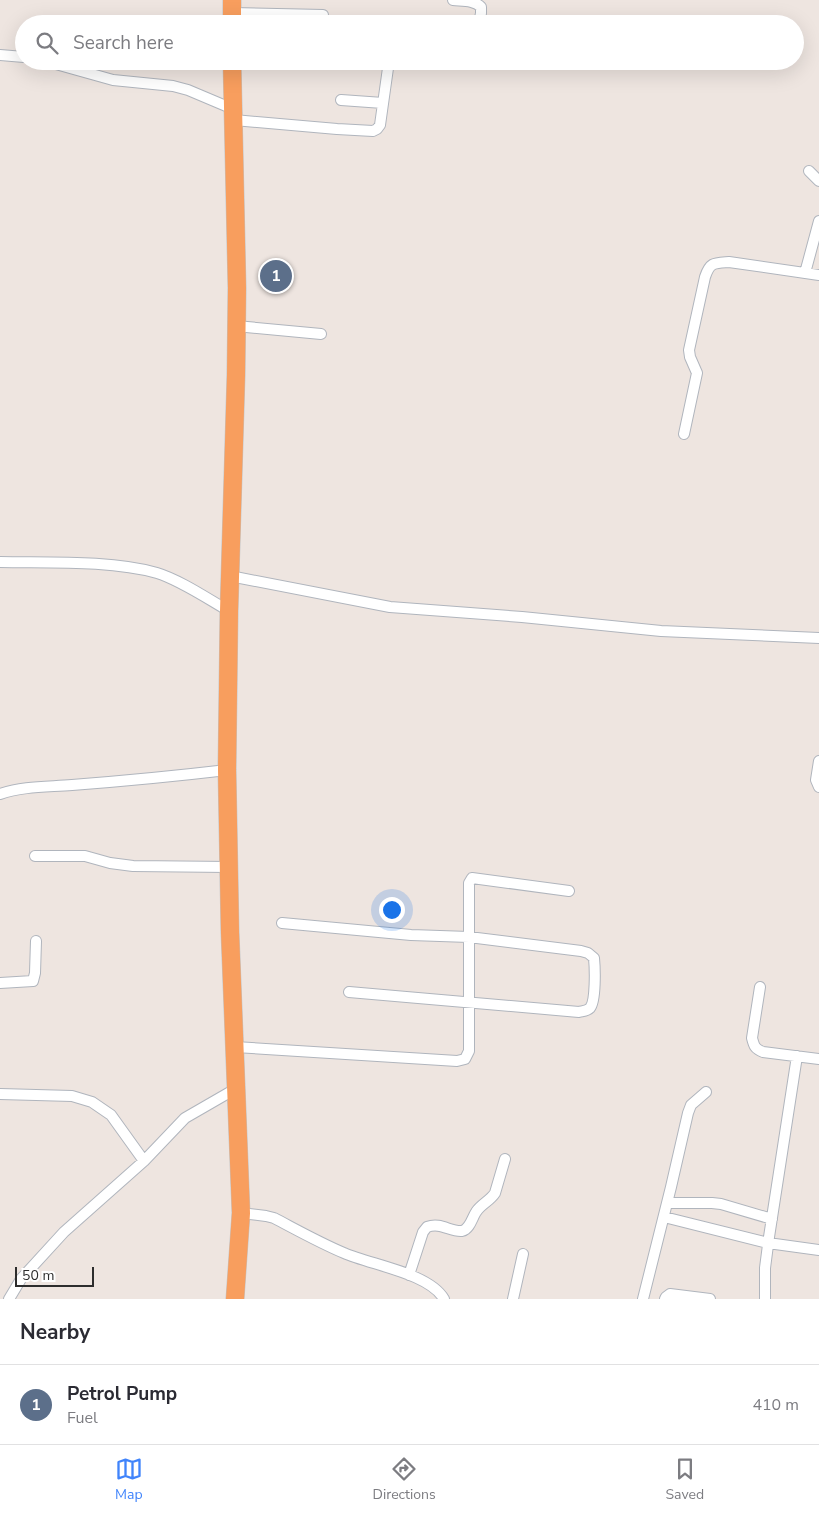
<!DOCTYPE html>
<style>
:root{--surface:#fff;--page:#f2f2f3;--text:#2b2b33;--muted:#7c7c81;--line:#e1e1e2;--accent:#4084fb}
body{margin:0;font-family:"Nunito Sans",sans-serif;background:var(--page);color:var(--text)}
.scale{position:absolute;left:15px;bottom:12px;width:79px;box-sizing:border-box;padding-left:5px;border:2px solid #2d2d2d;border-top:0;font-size:14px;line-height:18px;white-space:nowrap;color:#2d2d2d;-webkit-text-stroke:4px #fff;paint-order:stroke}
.you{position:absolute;left:391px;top:909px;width:18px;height:18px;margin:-12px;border:4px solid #fff;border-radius:50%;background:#1a73e8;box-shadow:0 0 0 8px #1a73e833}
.badge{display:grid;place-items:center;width:32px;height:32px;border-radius:50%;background:var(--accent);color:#fff;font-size:16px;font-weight:700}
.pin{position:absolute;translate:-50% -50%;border:2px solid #fff;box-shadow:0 1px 5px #0006}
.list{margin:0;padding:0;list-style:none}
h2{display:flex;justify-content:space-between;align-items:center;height:65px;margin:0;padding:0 20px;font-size:21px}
h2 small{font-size:16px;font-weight:400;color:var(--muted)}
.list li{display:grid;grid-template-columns:32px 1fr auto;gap:15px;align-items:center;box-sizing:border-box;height:80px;padding:0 20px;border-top:1px solid var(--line)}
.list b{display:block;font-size:19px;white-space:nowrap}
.list p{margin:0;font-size:16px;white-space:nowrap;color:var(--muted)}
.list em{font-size:16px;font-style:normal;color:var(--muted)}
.icon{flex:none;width:28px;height:28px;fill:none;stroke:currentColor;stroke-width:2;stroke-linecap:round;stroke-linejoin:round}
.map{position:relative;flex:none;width:819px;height:1299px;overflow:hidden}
.search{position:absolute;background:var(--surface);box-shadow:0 5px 20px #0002;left:15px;right:15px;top:15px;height:55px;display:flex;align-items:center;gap:12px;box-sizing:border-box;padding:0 18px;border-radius:28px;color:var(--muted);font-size:19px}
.sheet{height:145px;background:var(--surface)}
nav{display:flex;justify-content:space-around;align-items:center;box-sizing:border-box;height:70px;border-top:1px solid var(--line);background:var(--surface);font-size:14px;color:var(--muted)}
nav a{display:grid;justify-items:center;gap:2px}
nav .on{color:var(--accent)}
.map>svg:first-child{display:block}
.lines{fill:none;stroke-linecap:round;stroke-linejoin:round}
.minor-casing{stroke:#b0b5bd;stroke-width:12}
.trunk-casing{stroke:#c4c4c4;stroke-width:19}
.minor{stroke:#fff;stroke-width:10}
.trunk{stroke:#f89e5e;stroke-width:18}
</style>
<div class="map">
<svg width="819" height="1299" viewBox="0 0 819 1299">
<rect width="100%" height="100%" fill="#eee5e0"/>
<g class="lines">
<g class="minor-casing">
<path id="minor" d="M 453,0 C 463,1 474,0 481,7 L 481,13 L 479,24
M 232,13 L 323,15
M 0,55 L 24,57
M 45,61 L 113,80 L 173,86 L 188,90 L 233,109
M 341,100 L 383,103
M 234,120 L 337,129 L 373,131 L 377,129 L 380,125 L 389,61
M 809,171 L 819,181
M 805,273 L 819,221
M 236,326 L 321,334
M 684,434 L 697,373 L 690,357 L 689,350 L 705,277 C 710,262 714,263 729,262 L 819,275
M 0,562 C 48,563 111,560 157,573 C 180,580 208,599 229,611
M 230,576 L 390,607 L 522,617 L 661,631 L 819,638
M 819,761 L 816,780 L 819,787
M 0,794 C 23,786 48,787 72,785 C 124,781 176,776 227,770
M 35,856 L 85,856 L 110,863 L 133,866 L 229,867
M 282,923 L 411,935 L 469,937 L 581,951 L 588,953 L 594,958 C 595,968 596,1001 590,1008 C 587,1011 583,1011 579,1012 L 349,992
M 0,983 L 33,981 L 35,973 L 36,941
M 760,987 L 752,1038 C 754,1046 755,1049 763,1052 L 819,1059
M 235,1047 L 457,1061 L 465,1059 L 469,1051 L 469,883 L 472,878 L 569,891
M 0,1094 L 72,1096 L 92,1102 L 111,1115 L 144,1161
M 667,1203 L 712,1203 L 721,1204 L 772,1219
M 241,1213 L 266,1216 L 274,1218 C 297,1230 320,1243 344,1253 C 371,1265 429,1273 444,1299
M 664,1217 L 768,1243 L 819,1250
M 409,1275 L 423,1232 L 427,1227 C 441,1222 450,1232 462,1231 C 470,1229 472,1218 476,1212 C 481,1204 490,1201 495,1193 L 505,1159
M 9,1299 L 21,1279 L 64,1232 L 144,1161 L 185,1118 L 237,1088
M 513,1299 L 523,1254
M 643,1299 L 671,1187 L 688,1113 L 691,1105 L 706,1092
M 665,1299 L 666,1297 L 670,1294 L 710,1299
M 765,1299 L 765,1268 L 769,1237 L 797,1056"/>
</g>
<g class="trunk-casing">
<path id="trunk" d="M 232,0 L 232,24
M 232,61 L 237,288 L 236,375 L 229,611 L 227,770 L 230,932 L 241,1213 L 235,1299"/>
</g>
<use href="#minor" class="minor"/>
<use href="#trunk" class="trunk"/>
</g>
</svg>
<div class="scale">50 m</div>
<div class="you"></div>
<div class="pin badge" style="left:276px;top:276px;background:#5c6f8a">1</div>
<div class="search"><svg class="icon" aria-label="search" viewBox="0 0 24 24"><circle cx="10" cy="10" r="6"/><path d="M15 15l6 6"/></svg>Search here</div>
</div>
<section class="sheet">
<h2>Nearby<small></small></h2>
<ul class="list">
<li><span class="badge" style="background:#5c6f8a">1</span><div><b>Petrol Pump</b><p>Fuel</p></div><em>410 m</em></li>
</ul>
</section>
<nav>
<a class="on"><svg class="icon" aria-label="map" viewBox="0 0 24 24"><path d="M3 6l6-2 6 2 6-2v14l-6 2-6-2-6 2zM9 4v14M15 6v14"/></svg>Map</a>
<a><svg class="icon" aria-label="directions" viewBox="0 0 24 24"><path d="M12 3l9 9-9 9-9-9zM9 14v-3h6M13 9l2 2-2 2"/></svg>Directions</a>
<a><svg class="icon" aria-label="saved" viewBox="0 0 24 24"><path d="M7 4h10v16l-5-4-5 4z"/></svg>Saved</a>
</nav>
